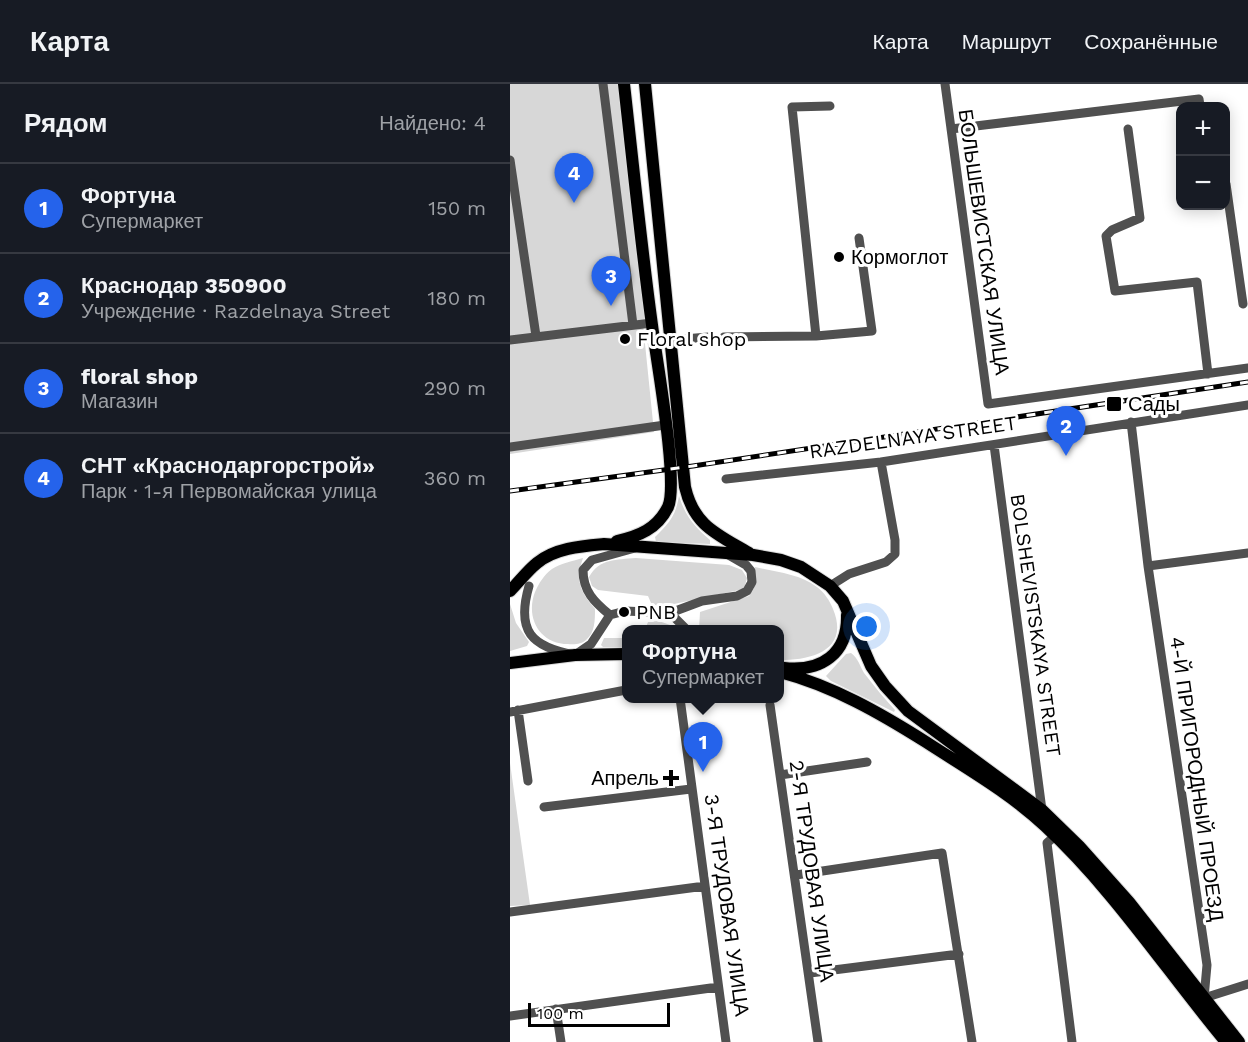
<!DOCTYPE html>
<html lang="ru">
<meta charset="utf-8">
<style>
:root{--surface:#171b24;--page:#20242c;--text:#f1f3f6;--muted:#9ea1a6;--line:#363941;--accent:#2563eb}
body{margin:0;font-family:"Work Sans",sans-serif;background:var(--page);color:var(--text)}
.controls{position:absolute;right:18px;top:18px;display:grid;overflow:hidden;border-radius:12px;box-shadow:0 3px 15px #0003}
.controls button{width:54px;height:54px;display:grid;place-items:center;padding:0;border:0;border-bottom:2px solid var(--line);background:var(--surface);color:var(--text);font:30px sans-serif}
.scale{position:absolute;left:18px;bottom:15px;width:142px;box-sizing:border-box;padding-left:6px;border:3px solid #000;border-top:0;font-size:16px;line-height:21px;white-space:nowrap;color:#000;-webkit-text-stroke:4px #fff;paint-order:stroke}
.you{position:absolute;left:357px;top:543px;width:21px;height:21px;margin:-15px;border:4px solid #fff;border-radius:50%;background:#1a73e8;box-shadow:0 0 0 9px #1a73e833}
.badge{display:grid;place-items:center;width:39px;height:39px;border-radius:50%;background:var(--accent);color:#fff;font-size:20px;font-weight:700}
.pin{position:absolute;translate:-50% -50px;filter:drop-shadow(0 2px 3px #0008)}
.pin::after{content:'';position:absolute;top:32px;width:21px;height:18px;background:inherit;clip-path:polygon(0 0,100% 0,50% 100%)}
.popup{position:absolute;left:112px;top:541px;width:162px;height:78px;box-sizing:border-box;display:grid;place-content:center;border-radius:12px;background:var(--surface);filter:drop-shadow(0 2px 4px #0005);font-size:20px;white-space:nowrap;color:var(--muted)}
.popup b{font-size:22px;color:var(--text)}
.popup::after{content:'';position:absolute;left:50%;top:100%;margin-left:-12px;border:12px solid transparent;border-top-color:var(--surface)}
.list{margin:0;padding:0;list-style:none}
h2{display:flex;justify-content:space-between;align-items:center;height:78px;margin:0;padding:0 24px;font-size:26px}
h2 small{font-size:20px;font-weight:400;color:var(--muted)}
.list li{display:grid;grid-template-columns:39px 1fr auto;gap:18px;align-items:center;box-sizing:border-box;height:90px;padding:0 24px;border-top:2px solid var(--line)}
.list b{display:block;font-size:22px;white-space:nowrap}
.list p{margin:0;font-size:20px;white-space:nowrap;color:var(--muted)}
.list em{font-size:20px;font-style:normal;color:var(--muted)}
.map{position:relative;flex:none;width:738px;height:958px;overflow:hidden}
header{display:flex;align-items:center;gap:36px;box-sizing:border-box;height:84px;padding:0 30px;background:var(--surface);border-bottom:2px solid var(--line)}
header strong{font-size:28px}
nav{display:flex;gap:33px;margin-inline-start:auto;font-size:21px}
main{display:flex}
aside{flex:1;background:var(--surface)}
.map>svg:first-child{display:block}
.green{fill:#d7d7d7}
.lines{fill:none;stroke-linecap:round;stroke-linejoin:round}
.major-casing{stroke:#dbdbdb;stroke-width:14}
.minor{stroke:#505050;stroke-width:9}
.major{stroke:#000;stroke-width:12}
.rail-casing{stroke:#000;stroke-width:5}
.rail{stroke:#fff;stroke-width:3;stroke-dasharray:9;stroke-linecap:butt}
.poi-dot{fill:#000;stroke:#fff;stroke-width:2}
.labels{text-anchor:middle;stroke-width:6;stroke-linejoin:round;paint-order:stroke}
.street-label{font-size:20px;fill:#000;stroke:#fff}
.poi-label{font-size:20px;fill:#000;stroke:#fff;text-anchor:start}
</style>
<header>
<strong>Карта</strong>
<nav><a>Карта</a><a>Маршрут</a><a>Сохранённые</a></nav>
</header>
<main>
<aside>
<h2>Рядом<small>Найдено: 4</small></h2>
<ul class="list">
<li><span class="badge">1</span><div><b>Фортуна</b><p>Супермаркет</p></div><em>150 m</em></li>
<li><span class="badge">2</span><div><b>Краснодар 350900</b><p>Учреждение · Razdelnaya Street</p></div><em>180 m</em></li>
<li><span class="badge">3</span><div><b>floral shop</b><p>Магазин</p></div><em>290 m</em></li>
<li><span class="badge">4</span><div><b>СНТ «Краснодаргорстрой»</b><p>Парк · 1-я Первомайская улица</p></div><em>360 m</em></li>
</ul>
</aside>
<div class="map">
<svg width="738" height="958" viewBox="0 0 738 958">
<rect width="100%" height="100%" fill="#fff"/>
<path class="green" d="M 0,0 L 114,0 L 142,239 L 133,240 L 144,348 L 0,370 Z
M 169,412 C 176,433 184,442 200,456 L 200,460 L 146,458 L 145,453 C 160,438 165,433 169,412 Z
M 73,474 C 65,497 70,507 85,525 C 85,536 85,549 76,556 C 72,560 64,561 58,560 C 30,560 15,534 25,508 C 29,499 34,491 42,485 C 51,479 63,477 73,474 Z
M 126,474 L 219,481 L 232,486 L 237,494 L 234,505 L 150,523 L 141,519 L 138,512 L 88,506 L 82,502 L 79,493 C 90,474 106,476 126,474 Z
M 245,483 C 266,488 290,490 307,503 C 314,508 320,517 323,525 C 340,566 302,576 270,576 L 270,546 L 189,546 L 190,528 L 239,512 L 244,504 Z
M 0,520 L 6,539 L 19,558 L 17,562 L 0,567 Z
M 149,537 L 171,545 L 137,545 L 136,543 L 138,538 Z
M 94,554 L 116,554 L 116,563 L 93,563 L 91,561 Z
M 341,569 C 348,574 350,582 354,589 C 364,602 374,614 385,626 L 384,628 L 321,597 L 316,592 L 336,570 Z
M 0,679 L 20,821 L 0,822 Z"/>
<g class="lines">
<g class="major-casing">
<path id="major" d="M 135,0 L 175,403 C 184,442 207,450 239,469
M 107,457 C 129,452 147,445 158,423 C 169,399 146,273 142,241 C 131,161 123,80 114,0
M 0,507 C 9,498 17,487 27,479 C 45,464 72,462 94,460 L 243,471 L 271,476 L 291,483 L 320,502 L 333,517 L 361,582 L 375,602 L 398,627 L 532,726 L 569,762 L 619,818 L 729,958
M 0,579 L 65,571 L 116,570
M 274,584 C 311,588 338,570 337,531
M 270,588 C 323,602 370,629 416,658 C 456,684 500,709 535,742 C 604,806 656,886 716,958"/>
</g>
<path class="minor" d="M 93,0 L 123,241
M 435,0 L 478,320 L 738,284
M 441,45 L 689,15 L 690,22
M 618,45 L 630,134 L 602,146 L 596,152 L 605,207 L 687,198 L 698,290
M 0,76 L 26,252
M 716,100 L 733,220
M 306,252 L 282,23 L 320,22
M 214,253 L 306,252 L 362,247 L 349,154
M 0,256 L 142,239
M 160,256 L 199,253
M 621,338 L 638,482 L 697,881 L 694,914 L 738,900
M 484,361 L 532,726
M 0,363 L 155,341
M 216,395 L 371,378 L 738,321
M 638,482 L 738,469
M 19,502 C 6,547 21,563 65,571 L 81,560 L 100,531 L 115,527 L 160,529 L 177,546
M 320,502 L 339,490 L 376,478 L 385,470 L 385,456 L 371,378
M 160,529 L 192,517 L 227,512 L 237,507 L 242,498 L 241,487 L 236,481 L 217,470
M 100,531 C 84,518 73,507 73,486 L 82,476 L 125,464
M 170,614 L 216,958
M 260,621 L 308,958
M 8,626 L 18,697
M 0,628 L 116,606
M 270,691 L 357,678
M 34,723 L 181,705
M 545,752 L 537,759 L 562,958
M 286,791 L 432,769 L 462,958
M 0,828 L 195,802
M 300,889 L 449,870
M 46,925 L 51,958
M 0,932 L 208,903"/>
<use href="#major" class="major"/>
<g class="rail-casing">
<path id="rail" d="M 0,407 L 183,382 L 738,298"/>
</g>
<use href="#rail" class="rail"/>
</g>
<g class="poi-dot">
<circle cx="329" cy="173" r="6"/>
<circle cx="115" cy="255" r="6"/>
<rect x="596" y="312" width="16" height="16" rx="3"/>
<circle cx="114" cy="528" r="6"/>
<path d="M158 685h6v6h6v6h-6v6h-6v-6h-6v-6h6z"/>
</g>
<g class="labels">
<g class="street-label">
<text transform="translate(474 158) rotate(82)" y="7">БОЛЬШЕВИСТСКАЯ УЛИЦА</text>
<text transform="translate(403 353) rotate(-8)" y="7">RAZDELNAYA STREET</text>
<text transform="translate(526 541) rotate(82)" y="7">BOLSHEVISTSKAYA STREET</text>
<text transform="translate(687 695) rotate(82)" y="7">4-Й ПРИГОРОДНЫЙ ПРОЕЗД</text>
<text transform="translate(302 787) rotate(82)" y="7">2-Я ТРУДОВАЯ УЛИЦА</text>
<text transform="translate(217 821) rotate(82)" y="7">3-Я ТРУДОВАЯ УЛИЦА</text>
</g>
<g class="poi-label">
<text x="341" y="180">Кормоглот</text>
<text x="127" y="262">Floral shop</text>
<text x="618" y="327">Сады</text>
<text x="126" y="535">PNB</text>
<text x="149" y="701" text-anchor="end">Апрель</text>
</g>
</g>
</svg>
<div class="controls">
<button>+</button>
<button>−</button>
</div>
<div class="scale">100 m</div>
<div class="you"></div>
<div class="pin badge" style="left:193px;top:688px">1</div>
<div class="popup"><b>Фортуна</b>Супермаркет</div>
<div class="pin badge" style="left:556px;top:372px">2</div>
<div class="pin badge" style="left:101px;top:222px">3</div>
<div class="pin badge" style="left:64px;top:119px">4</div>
</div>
</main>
